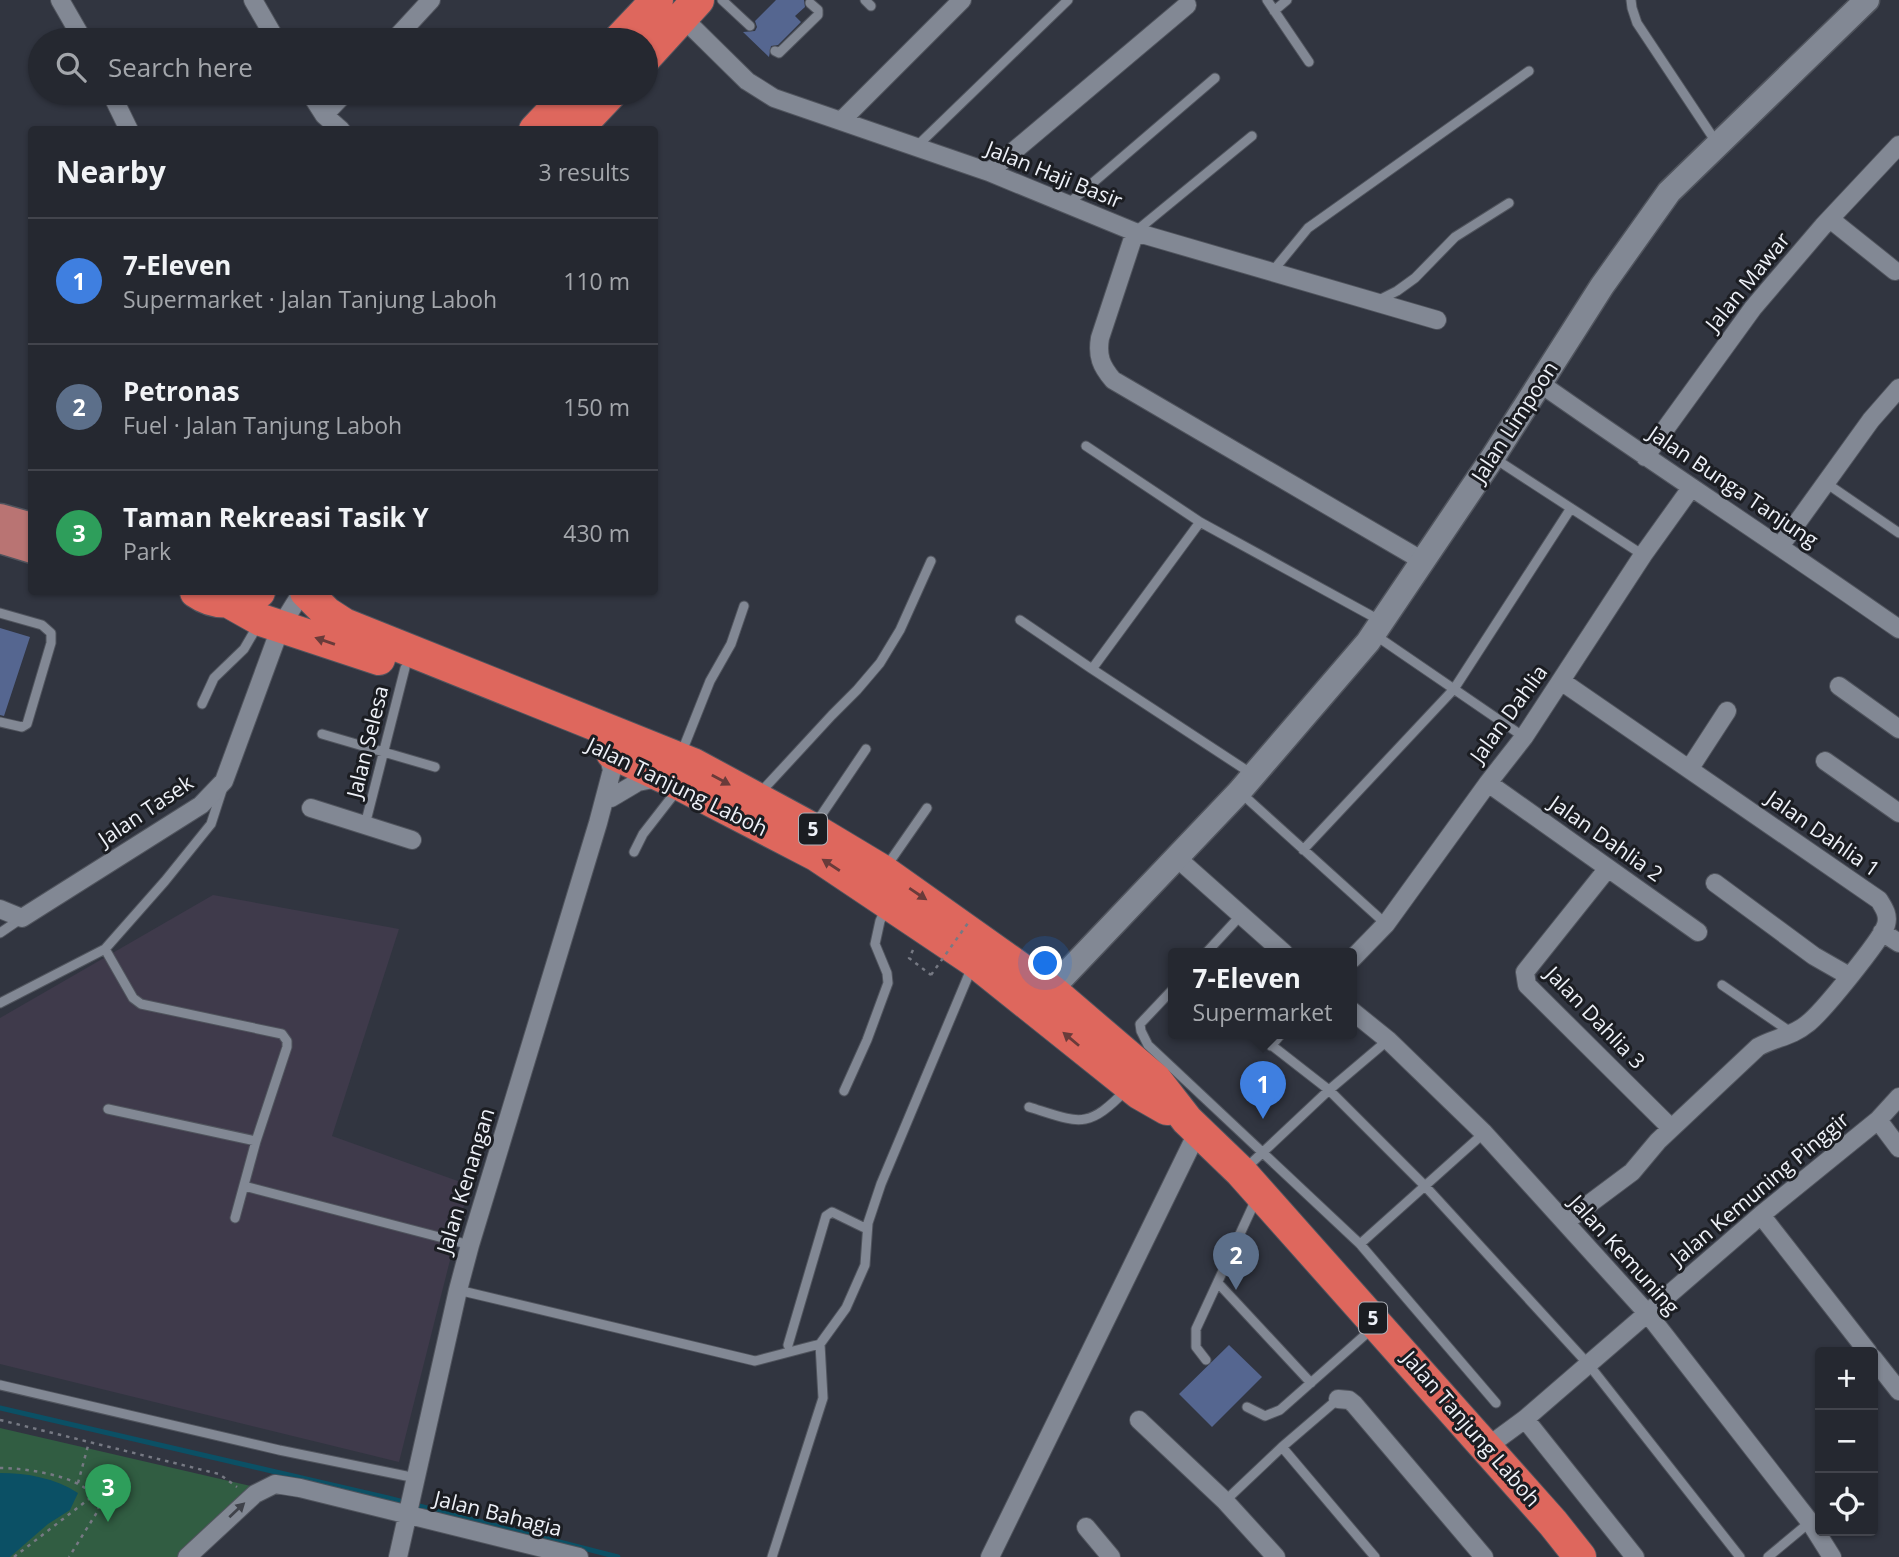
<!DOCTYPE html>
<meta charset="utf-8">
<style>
:root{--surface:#252830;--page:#2d3038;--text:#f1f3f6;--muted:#a3a6ab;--line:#42444c;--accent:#bca0f2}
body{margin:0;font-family:"Open Sans",sans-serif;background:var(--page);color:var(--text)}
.controls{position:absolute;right:21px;bottom:21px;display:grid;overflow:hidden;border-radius:7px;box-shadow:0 2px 5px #0004}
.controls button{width:63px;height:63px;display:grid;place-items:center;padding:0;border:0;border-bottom:2px solid var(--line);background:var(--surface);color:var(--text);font:35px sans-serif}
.you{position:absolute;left:1046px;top:964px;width:24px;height:24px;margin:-18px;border:5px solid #fff;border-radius:50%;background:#1a73e8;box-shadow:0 0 0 10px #1a73e833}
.badge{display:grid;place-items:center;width:46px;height:46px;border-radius:50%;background:var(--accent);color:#fff;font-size:23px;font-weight:700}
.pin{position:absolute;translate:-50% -58px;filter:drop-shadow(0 2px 4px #0008)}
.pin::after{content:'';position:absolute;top:37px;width:24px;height:21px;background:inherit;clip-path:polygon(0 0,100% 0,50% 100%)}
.popup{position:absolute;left:1168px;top:948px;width:189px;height:91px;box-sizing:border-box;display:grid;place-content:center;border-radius:7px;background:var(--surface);filter:drop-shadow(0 2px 5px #0005);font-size:23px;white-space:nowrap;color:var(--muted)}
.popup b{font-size:26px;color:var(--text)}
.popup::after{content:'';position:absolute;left:50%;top:100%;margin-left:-14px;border:14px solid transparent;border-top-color:var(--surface)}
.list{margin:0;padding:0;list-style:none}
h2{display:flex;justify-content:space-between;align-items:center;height:91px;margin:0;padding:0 28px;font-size:30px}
h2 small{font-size:23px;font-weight:400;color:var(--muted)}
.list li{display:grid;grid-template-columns:46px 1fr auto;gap:21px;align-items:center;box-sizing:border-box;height:126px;padding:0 28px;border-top:2px solid var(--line)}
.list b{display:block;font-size:26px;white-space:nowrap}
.list p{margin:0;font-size:23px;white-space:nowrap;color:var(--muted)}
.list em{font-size:23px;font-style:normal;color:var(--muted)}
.icon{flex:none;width:38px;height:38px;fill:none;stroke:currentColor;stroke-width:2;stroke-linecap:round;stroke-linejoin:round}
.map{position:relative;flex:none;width:1899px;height:1557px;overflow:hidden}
.search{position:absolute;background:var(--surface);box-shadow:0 2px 5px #0004;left:28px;top:28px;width:630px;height:77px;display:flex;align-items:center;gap:18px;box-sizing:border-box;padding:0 24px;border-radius:38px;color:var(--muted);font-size:26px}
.panel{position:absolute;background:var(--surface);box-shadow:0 2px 5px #0004;left:28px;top:126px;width:630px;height:469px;border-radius:7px}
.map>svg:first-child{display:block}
.education{fill:#3f3a4b}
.green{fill:#315d42}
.water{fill:#0b5065}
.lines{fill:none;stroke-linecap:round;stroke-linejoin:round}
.stream{stroke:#0b5065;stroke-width:5}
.building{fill:#556690}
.lane-casing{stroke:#50545d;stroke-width:11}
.street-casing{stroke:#50545d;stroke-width:20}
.secondary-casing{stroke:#50545d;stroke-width:27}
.primary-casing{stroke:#50545d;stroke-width:31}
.highway-casing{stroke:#50545d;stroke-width:34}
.path{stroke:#767983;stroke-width:2.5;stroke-dasharray:3.5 5;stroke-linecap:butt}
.lane{stroke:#828894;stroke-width:9}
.street{stroke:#828894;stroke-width:18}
.secondary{stroke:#828894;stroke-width:24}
.primary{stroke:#b97473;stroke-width:28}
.highway{stroke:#de675d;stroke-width:32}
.path-bridge{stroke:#767983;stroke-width:2.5;stroke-dasharray:3.5 5;stroke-linecap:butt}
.oneway{fill:#693b3a}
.oneway2{fill:#3f424a}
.labels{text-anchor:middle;stroke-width:6;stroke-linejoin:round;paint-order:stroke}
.shield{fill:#1b1d22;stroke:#afb1b8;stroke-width:2}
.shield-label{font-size:19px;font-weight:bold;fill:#eef1f8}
.street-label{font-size:21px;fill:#eef1f8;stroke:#1b1d22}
</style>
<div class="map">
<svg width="1899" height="1557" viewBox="0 0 1899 1557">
<rect width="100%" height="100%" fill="#313540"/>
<path class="education" d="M 213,895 L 399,929 L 332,1136 L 469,1185 L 399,1462 L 0,1364 L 0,1018 Z"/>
<path class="green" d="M 0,1428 L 255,1487 L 177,1557 L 0,1557 Z"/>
<path class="water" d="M 0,1473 C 27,1473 55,1478 78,1493 L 70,1510 L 48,1524 L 10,1557 L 0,1557 Z"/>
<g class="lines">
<path class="stream" d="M 0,1408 L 388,1498 L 618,1557"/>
</g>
<path class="building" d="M 776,0 L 804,0 L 805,7 L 795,16 L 801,22 L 778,45 L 771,46 L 769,57 L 743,32 L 755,31 L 757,27 L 755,21 Z
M 0,628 L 30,637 L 4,716 L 0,715 Z
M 1229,1345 L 1262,1377 L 1212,1427 L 1179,1394 Z"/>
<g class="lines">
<g class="lane-casing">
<path id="lane" d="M 722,0 L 750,26
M 865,0 L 871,6
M 1267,0 L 1309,62
M 1631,0 L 1632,8 L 1637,23 L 1716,142
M 1274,11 L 1287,0
M 775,51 L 779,53 L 818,15 L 818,10 L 810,3
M 917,146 L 1068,0
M 1068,204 L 1215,78
M 1135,232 L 1252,136
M 1272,272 L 1308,228 L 1529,71
M 1377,301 L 1397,291 L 1415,278 L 1455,237 L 1509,203
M 1086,446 L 1200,522 L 1381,621
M 1494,458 L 1643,555
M 1826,483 L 1899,533
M 1200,522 L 1092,669 L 1252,774
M 0,613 L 42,625 L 51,633 L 51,643 L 27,724 L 22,727 L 0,722
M 1020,620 L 1092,669
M 1375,635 L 1524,737
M 202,704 L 214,678 L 244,649 L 258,625
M 322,734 L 435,767
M 681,754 L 710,681 L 731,644 L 744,606
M 1241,793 L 1386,924
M 759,794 L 832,715 L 857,690 L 880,663 L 900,630 L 931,561
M 816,823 L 866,749
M 365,825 L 405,668
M 1303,850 L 1454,689 L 1571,508
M 634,852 L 643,834 L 678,789
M 886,867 L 927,808
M 0,933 L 22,918
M 105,949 L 133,998 L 141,1004 L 282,1034 L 287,1041 L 287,1047 L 256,1141 L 235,1218
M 1206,953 L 1241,915
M 1722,985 L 1792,1033
M 1174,988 L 1140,1024 L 1141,1031 L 1148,1045 L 1360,1244 L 1496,1403
M 0,1003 L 105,949 L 165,881 L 211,824 L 222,790
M 1256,1033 L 1329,1090 L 1426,1187 L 1589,1365 L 1740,1557
M 1271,1046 L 1282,1033
M 844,1091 L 867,1040 L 888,983 L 887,973 L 875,944 L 880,921 L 886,908
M 1029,1107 C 1080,1123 1087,1130 1126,1090
M 108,1109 L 256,1141
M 1245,1169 L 1329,1090 L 1388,1040
M 244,1186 L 470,1245
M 1360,1244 L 1484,1133
M 1218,1283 L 1311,1383
M 458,1290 L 755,1361 L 820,1344 L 846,1308 L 865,1265 L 868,1223 L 881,1184 L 972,967
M 788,1345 L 826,1216 L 832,1212 L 867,1229
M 1206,1360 L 1196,1347 L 1196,1329 L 1257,1197
M 0,1385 L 279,1450 L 416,1478
M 1247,1407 L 1265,1416 L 1280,1410 L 1374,1327
M 1282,1447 L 1375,1557
M 1225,1501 L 1282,1447 L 1338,1399
M 772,1557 L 823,1398 L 820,1344
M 1768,1557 L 1810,1522"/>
</g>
<g class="street-casing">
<path id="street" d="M 60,0 L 83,40
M 253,0 L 276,40
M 683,18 L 747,81 L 774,98 L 989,172 L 1135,232 L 1437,320
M 394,40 L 431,0
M 111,93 L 129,130
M 310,93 L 324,115 L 341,130
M 324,115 L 345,93
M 841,121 L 962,0
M 989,172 L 1187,5
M 1830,219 L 1895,271
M 1135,232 L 1100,338 C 1097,356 1101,366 1113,380 L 1423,561
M 1541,384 C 1659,467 1781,546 1899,629
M 1645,457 L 1753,308 L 1823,226 L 1899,145
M 1781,545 L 1871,420 L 1899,388
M 1561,681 L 1879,900 C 1884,908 1889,915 1886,925 C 1881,940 1821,1014 1807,1024 C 1793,1036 1774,1038 1758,1047 L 1658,1141 L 1632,1172 L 1565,1222
M 1839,686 L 1899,729
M 1825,761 L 1899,813
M 1690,768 L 1727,711
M 1488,783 L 1698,932
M 611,798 L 638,782 L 658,778
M 311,808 L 412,840
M 1177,858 L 1284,953
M 1608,868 L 1525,972 L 1527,985 L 1671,1128
M 1715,883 L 1814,956 L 1849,976
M 0,909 L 22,918 L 201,805 L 224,781 L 281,626 L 302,592
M 1882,932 L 1899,943
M 1352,959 L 1386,924 L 1488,783 L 1524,737 L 1643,555 L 1691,488
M 1352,1011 L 1388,1040 L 1484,1133 L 1648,1314 L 1810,1522 L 1832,1557
M 1878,1120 L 1899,1148
M 1761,1215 L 1868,1352
M 1873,1358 L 1899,1391
M 1338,1399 L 1349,1400 L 1354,1404 L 1484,1557
M 1525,1419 L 1635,1557
M 1139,1420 L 1225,1501 L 1276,1557
M 1487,1447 L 1525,1419 L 1761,1215 L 1878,1120 L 1899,1097
M 1086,1527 L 1111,1557
M 187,1557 L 255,1494 L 275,1484 L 300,1488 L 579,1557
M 398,1557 L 458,1290 L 470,1245 L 598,823 L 612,770 L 607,750
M 990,1557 L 1198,1131"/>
</g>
<g class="secondary-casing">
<path id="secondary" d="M 1039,1002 L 1239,792 L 1368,642 L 1493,457 L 1602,286 L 1669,192 L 1867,0"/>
</g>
<g class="primary-casing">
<path id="primary" d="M 0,518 L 32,527
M 0,539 L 32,549"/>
</g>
<g class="highway-casing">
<path id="highway" d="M 619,40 L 657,0
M 646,57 L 698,0
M 535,130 L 570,93
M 576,130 L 611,93
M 196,592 C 216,606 238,603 259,592
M 306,592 L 327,613 L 344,624 L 693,764 L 813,829 L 883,871 L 1052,991 L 1156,1080 L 1187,1120 L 1241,1172 L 1553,1523 L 1580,1557
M 229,602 L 261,620 L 379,659
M 612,753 L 681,785 L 816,855 L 974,961 L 1139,1093 L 1167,1109"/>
</g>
<path class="path" d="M 913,950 L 909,958 L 931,975
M 0,1420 L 219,1474 L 237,1487
M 0,1468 C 24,1468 75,1475 92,1494 C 96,1497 97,1504 99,1509 L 69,1557
M 78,1483 L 89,1442
M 14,1557 L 94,1495"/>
<use href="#lane" class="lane"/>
<use href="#street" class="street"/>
<use href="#secondary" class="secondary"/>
<use href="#primary" class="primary"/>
<use href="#highway" class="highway"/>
<path class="path-bridge" d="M 931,975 L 968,923"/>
</g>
<defs><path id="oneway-solid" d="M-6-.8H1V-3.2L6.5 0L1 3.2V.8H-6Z" transform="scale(1.75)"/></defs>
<g class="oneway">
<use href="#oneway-solid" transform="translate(325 641) rotate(-161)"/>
<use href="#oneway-solid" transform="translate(721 780) rotate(29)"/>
<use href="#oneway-solid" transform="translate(831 865) rotate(-147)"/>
<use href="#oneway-solid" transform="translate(918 894) rotate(34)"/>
<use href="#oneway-solid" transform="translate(1071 1039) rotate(-140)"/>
</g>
<use class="oneway2" href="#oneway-solid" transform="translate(237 1510) rotate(-43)"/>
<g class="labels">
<g class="shield">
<rect x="799" y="813.5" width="28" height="31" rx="5"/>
<rect x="1359" y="1302.5" width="28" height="31" rx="5"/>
</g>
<g class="shield-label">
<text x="813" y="836">5</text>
<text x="1373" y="1325">5</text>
</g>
<g class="street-label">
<text transform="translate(1054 175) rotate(22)" y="7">Jalan Haji Basir</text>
<text transform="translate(1748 282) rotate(-51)" y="7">Jalan Mawar</text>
<text transform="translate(1515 422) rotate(-57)" y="7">Jalan Limpoon</text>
<text transform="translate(1733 487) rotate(34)" y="7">Jalan Bunga Tanjung</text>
<text transform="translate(1509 714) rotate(-54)" y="7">Jalan Dahlia</text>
<text transform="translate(368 742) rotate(-76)" y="7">Jalan Selesa</text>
<text transform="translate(677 787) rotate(26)" y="7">Jalan Tanjung Laboh</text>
<text transform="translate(146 811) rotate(-34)" y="7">Jalan Tasek</text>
<text transform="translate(1823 834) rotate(35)" y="7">Jalan Dahlia 1</text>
<text transform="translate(1606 839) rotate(35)" y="7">Jalan Dahlia 2</text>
<text transform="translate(1595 1018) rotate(46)" y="7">Jalan Dahlia 3</text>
<text transform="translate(466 1181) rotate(-73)" y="7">Jalan Kenangan</text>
<text transform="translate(1760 1189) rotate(-40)" y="7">Jalan Kemuning Pinggir</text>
<text transform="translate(1624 1255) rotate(48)" y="7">Jalan Kemuning</text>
<text transform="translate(1471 1429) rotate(49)" y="7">Jalan Tanjung Laboh</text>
<text transform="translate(498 1514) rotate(14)" y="7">Jalan Bahagia</text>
</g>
</g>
</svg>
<div class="controls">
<button>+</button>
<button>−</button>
<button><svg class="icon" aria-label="locate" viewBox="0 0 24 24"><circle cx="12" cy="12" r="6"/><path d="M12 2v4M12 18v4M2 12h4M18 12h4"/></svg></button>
</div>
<div class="you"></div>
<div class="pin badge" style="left:1263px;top:1119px;background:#3f7fe0">1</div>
<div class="popup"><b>7-Eleven</b>Supermarket</div>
<div class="pin badge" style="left:1236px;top:1290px;background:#5c6f8a">2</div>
<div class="pin badge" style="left:108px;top:1522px;background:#2e9e5b">3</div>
<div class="search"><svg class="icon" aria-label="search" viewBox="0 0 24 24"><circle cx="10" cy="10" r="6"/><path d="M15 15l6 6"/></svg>Search here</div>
<section class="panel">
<h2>Nearby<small>3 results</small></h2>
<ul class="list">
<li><span class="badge" style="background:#3f7fe0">1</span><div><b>7-Eleven</b><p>Supermarket · Jalan Tanjung Laboh</p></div><em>110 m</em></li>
<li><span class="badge" style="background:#5c6f8a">2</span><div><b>Petronas</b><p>Fuel · Jalan Tanjung Laboh</p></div><em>150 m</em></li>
<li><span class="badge" style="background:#2e9e5b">3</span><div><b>Taman Rekreasi Tasik Y</b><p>Park</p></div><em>430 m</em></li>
</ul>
</section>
</div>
